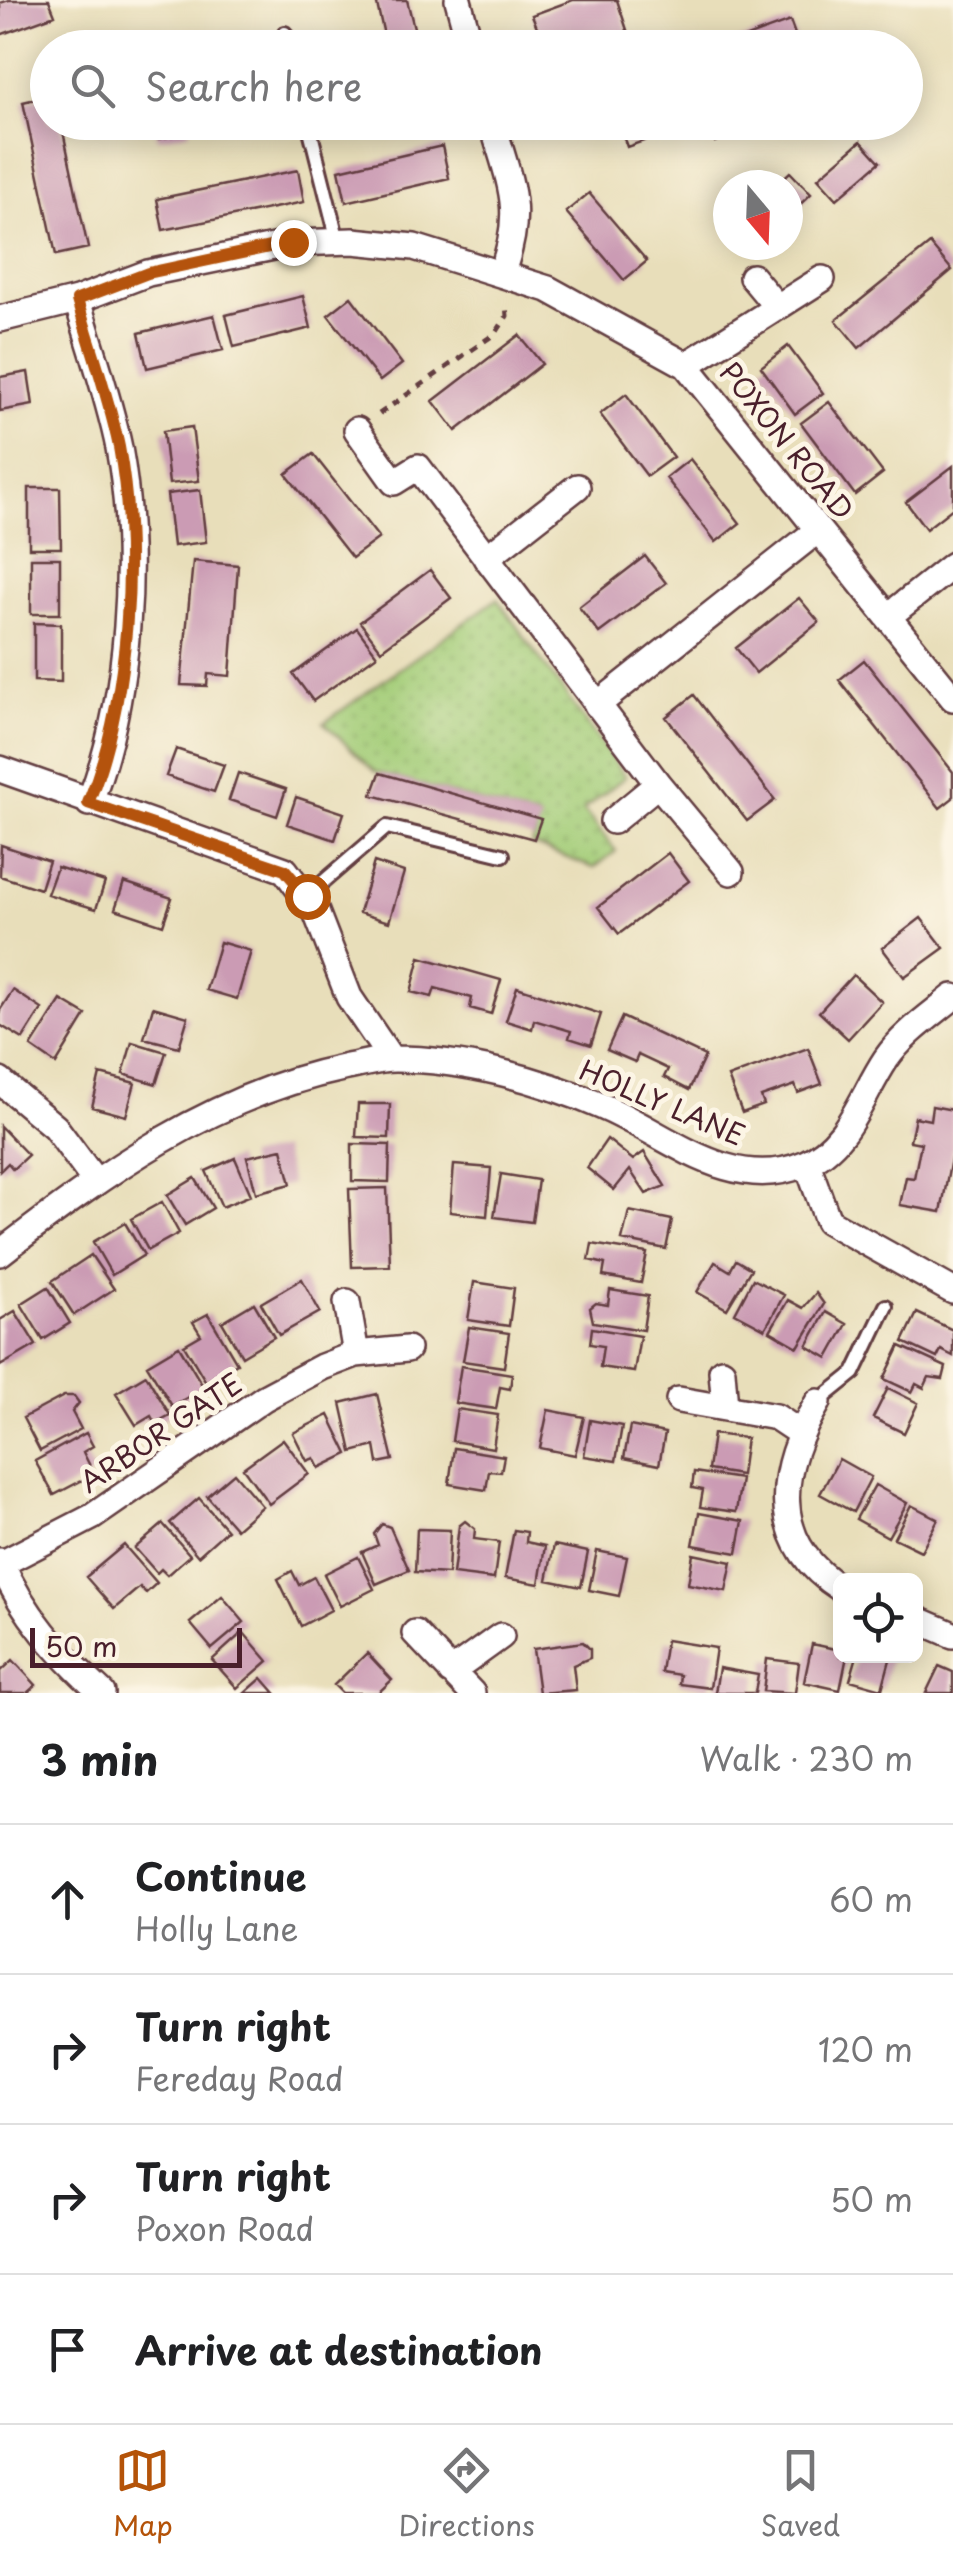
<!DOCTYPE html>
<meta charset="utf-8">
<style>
:root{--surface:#fff;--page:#f6f6f6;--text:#202124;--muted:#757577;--line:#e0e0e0;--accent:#b45309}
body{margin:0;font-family:"Playpen Sans",sans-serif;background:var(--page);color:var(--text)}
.controls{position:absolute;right:30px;bottom:30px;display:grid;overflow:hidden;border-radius:15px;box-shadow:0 5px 25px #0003}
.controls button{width:90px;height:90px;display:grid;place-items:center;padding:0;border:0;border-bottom:2px solid var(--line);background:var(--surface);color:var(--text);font:50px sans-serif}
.compass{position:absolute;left:713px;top:170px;width:90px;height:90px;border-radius:50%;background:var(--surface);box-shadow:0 5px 25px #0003;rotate:161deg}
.scale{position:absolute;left:30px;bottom:25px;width:212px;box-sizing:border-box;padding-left:10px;border:5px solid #4a1f2b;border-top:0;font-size:28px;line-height:35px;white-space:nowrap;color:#4a1f2b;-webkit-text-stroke:8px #fcf5e5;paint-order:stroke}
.stop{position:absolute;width:30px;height:30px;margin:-22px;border:8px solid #b45309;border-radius:50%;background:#fff}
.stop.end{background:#b45309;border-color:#fff;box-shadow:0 2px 10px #0008}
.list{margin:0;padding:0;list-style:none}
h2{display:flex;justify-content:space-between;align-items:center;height:130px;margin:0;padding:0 40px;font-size:42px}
h2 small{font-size:32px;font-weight:400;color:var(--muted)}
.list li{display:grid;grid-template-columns:65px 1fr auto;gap:30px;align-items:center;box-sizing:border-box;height:150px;padding:0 40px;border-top:2px solid var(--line)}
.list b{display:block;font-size:38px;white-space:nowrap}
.list p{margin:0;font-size:32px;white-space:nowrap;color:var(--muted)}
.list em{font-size:32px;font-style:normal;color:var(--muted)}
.icon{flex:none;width:55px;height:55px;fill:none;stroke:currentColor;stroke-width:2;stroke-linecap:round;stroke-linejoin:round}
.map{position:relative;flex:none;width:953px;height:1693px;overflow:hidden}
.search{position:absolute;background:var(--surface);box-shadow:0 5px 25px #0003;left:30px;right:30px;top:30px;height:110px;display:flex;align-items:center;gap:25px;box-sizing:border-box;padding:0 35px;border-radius:55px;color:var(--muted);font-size:38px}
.sheet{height:730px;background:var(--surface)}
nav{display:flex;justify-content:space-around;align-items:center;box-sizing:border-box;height:140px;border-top:2px solid var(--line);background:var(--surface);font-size:28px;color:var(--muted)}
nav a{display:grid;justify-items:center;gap:5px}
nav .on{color:var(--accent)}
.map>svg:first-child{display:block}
.grass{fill:url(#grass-dots);stroke:#787652;stroke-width:2.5}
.building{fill:#cb9bb4}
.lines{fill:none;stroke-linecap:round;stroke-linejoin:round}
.service-casing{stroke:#623c40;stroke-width:18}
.minor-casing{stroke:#623c40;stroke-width:30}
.path{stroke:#623c40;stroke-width:5;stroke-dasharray:8 8;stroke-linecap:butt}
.service{stroke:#fff;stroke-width:12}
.minor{stroke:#fff;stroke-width:25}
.route{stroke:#b45309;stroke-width:12}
.labels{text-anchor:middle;stroke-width:10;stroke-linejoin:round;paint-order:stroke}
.street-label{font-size:28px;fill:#4a1f2b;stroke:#fcf5e5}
</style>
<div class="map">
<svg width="953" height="1693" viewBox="0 0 953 1693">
<defs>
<pattern id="grass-dots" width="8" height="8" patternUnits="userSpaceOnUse" patternTransform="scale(2.5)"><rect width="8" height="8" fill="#a5ce7a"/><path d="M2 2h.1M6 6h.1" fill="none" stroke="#90b06a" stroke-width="1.8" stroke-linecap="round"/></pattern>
</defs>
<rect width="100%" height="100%" fill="#fcf5e5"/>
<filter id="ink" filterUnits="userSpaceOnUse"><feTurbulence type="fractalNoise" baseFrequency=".01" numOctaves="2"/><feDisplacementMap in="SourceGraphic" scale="20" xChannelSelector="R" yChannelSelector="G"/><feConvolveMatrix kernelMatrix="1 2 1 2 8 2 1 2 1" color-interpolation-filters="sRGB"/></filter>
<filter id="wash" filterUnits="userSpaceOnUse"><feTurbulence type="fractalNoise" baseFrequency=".0048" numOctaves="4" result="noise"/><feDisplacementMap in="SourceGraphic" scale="40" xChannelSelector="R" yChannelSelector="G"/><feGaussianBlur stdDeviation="2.25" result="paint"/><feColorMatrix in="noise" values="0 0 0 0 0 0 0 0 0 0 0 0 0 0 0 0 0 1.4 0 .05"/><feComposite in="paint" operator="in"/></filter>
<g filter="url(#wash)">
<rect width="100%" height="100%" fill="#e8deba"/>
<path class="grass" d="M 497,599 L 625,777 L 583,810 L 616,851 L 594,868 L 532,845 L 540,819 L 375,772 L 324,723 Z"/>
<g id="blocks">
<path class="building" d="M 9,0 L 49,0 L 55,15 L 0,35 L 0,3 Z
M 376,0 L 407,0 L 419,48 L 387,48 Z
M 573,0 L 617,0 L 633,48 L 518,48 L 515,41 L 539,32 L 532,15 Z
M 790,21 L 800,48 L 719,48 L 719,47 Z
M 48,96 L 48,122 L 61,122 L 88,248 L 56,255 L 23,102 Z
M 154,122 L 188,122 L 190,132 L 158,139 Z
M 618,122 L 694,122 L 694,123 L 627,147 Z
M 708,122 L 757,122 L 758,127 L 715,142 Z
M 861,141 L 880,162 L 837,199 L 818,178 Z
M 442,146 L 449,178 L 346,202 L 339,170 Z
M 298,170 L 304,202 L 163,230 L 157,199 Z
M 790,172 L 811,194 L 788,216 L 788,185 L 776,185 Z
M 589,193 L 647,261 L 624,280 L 566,212 Z
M 930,244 L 952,270 L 859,348 L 836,320 Z
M 303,296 L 311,328 L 234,347 L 226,315 Z
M 351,297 L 402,364 L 380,381 L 328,315 Z
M 214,315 L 223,350 L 147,368 L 139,333 Z
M 519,335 L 542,364 L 456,431 L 433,401 Z
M 788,346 L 823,393 L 795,414 L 761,367 Z
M 28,372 L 33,405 L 0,411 L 0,377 Z
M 626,394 L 673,457 L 647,476 L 600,414 Z
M 829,402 L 883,473 L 855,495 L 801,423 Z
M 192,427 L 199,481 L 169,484 L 163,431 Z
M 313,454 L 379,538 L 352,558 L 286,474 Z
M 690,459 L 740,523 L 716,542 L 666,478 Z
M 953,466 L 953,508 L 926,529 L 906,502 Z
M 29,488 L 60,488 L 61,548 L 29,548 Z
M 200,490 L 206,542 L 173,546 L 167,494 Z
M 645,556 L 666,583 L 599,633 L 579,607 Z
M 31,558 L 60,558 L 60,614 L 31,614 Z
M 193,561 L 238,565 L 230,676 L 208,674 L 207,686 L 181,685 Z
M 430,570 L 451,598 L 381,650 L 360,622 Z
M 799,598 L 819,622 L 756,673 L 736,648 Z
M 34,623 L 61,624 L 61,682 L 34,681 Z
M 357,628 L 377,655 L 313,701 L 293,674 Z
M 864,660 L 953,772 L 953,798 L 940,808 L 839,680 Z
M 694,695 L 775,800 L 747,821 L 666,717 Z
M 176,749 L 224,765 L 214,792 L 166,776 Z
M 238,773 L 286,789 L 277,816 L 229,800 Z
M 380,773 L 541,819 L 534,839 L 372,795 Z
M 296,797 L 344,813 L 335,840 L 287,824 Z
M 1,845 L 49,861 L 40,889 L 0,876 Z
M 668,853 L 689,881 L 619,934 L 598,907 Z
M 374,862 L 404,872 L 389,922 L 359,913 Z
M 57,867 L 105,882 L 96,909 L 47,894 Z
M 124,882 L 172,898 L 163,925 L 115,909 Z
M 921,918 L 944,948 L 904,977 L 882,948 Z
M 220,942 L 251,951 L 237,999 L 206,990 Z
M 420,957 L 501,980 L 491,1014 L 470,1008 L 472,998 L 435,988 L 432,997 L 411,992 Z
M 853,975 L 882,1002 L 848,1039 L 819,1012 Z
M 517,987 L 601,1014 L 591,1045 L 569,1038 L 571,1031 L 534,1020 L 532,1029 L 506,1021 Z
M 13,990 L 42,1009 L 23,1039 L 0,1025 L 0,1010 Z
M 61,1000 L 86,1015 L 56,1064 L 31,1047 Z
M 153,1007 L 188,1017 L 179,1047 L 144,1038 Z
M 622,1017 L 705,1056 L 689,1090 L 664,1077 L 668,1069 L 638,1055 L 635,1062 L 607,1050 Z
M 132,1042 L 166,1052 L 156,1084 L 123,1074 Z
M 808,1048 L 822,1084 L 798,1093 L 795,1085 L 761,1097 L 764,1105 L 742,1113 L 728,1077 Z
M 100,1074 L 135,1083 L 126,1116 L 92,1107 Z
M 358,1104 L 390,1104 L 389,1138 L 356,1137 Z
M 932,1106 L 953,1110 L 953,1148 L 941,1212 L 900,1205 L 906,1177 L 914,1178 L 921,1143 L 910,1141 L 915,1117 L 930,1120 Z
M 0,1126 L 28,1155 L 13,1169 L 8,1163 L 0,1171 Z
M 607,1139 L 633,1160 L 644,1152 L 665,1186 L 646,1194 L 630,1170 L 614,1190 L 587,1168 Z
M 352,1144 L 390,1145 L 389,1182 L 352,1181 Z
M 282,1149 L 291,1184 L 256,1193 L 247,1157 Z
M 235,1158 L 251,1195 L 222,1207 L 206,1171 Z
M 454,1165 L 491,1168 L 487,1216 L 450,1212 Z
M 501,1174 L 538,1180 L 532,1222 L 494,1217 Z
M 195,1178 L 213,1208 L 185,1225 L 167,1195 Z
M 387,1188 L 390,1266 L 352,1267 L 349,1189 Z
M 162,1202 L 179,1233 L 148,1250 L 131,1219 Z
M 629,1211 L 672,1220 L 666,1249 L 622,1240 Z
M 125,1223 L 144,1255 L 112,1275 L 93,1242 Z
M 592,1244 L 647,1253 L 641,1283 L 603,1276 L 605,1264 L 589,1260 Z
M 91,1255 L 114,1289 L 74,1315 L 52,1281 Z
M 736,1260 L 751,1269 L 727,1309 L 697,1292 L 715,1262 L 730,1271 Z
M 302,1279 L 320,1312 L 279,1335 L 261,1303 Z
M 753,1279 L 784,1295 L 765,1329 L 735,1313 Z
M 474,1282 L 514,1288 L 509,1326 L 468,1320 Z
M 48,1287 L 70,1323 L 43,1340 L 21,1304 Z
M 610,1290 L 648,1296 L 643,1330 L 593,1322 L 590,1308 L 596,1303 L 608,1305 Z
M 816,1293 L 824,1304 L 798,1347 L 770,1331 L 788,1300 L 803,1308 Z
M 254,1303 L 274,1337 L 242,1356 L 222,1322 Z
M 15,1311 L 36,1345 L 0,1366 L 0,1320 Z
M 826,1312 L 847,1324 L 828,1358 L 807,1346 Z
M 917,1313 L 953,1330 L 953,1356 L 941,1350 L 937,1358 L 903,1342 Z
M 208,1314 L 237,1363 L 206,1382 L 184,1345 L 201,1335 L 193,1322 Z
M 469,1327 L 509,1333 L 504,1367 L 463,1361 Z
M 592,1328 L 640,1336 L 634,1372 L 600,1367 L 603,1346 L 590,1344 Z
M 179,1346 L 204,1388 L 172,1406 L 147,1365 Z
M 900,1346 L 946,1367 L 943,1379 L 929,1377 L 924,1388 L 916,1384 L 912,1392 L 884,1379 Z
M 461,1366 L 512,1374 L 510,1389 L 500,1387 L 496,1409 L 455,1403 Z
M 146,1375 L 170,1415 L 155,1423 L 151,1416 L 136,1425 L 116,1393 Z
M 888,1388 L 918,1403 L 904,1433 L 873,1418 Z
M 377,1394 L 393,1460 L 378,1463 L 375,1446 L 352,1452 L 341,1403 Z
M 64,1396 L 74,1396 L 79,1403 L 72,1412 L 81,1429 L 40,1451 L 23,1418 Z
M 457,1409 L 498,1415 L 493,1448 L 452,1441 Z
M 548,1410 L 584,1417 L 575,1455 L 540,1448 Z
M 329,1415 L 348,1454 L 319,1468 L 314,1458 L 307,1461 L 293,1433 Z
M 590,1420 L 622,1426 L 616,1461 L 584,1456 Z
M 630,1426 L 665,1433 L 659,1465 L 624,1458 Z
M 86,1433 L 93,1446 L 83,1452 L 94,1474 L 54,1495 L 35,1461 Z
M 713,1434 L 746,1438 L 741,1475 L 708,1470 Z
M 283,1439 L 309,1474 L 269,1504 L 243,1468 Z
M 454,1448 L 504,1456 L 501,1472 L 489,1471 L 486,1490 L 449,1484 Z
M 839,1459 L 871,1477 L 853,1512 L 820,1494 Z
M 694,1472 L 741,1479 L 736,1512 L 700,1507 L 703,1490 L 692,1488 Z
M 234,1473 L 262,1506 L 236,1529 L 207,1496 Z
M 875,1485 L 907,1503 L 888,1537 L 856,1519 Z
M 199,1498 L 227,1530 L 198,1556 L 170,1523 Z
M 911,1505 L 938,1519 L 921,1551 L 894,1538 Z
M 699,1513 L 743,1521 L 737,1553 L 693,1545 Z
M 465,1521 L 475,1529 L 474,1539 L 499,1542 L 494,1579 L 453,1574 L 459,1526 Z
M 163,1524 L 190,1555 L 167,1575 L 161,1569 L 157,1573 L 135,1548 Z
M 382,1524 L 390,1527 L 409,1570 L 376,1584 L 362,1552 L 378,1545 L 374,1534 Z
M 417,1529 L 450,1530 L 448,1574 L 415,1572 Z
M 514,1530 L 527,1532 L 526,1542 L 545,1546 L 539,1584 L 505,1578 Z
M 124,1545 L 157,1583 L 146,1593 L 140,1587 L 114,1609 L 86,1577 Z
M 554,1545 L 588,1552 L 581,1587 L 547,1580 Z
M 597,1551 L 627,1557 L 619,1596 L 589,1590 Z
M 693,1554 L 732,1562 L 726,1591 L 688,1584 Z
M 358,1557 L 374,1589 L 340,1606 L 324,1574 Z
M 292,1571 L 299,1585 L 314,1577 L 331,1610 L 301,1626 L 278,1579 Z
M 222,1596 L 244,1622 L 212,1649 L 190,1623 Z
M 243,1632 L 268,1661 L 237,1688 L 212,1660 Z
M 666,1640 L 716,1648 L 710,1688 L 679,1684 L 680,1675 L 661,1672 Z
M 583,1642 L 590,1649 L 590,1658 L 573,1665 L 576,1690 L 539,1693 L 533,1649 Z
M 812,1644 L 840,1650 L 840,1656 L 847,1656 L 840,1690 L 804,1682 Z
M 367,1653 L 392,1680 L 378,1693 L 342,1693 L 334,1685 Z
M 857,1656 L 891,1656 L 882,1689 L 850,1680 Z
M 767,1659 L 799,1663 L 795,1693 L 763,1691 Z
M 13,1660 L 36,1685 L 27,1693 L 0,1693 L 0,1672 Z
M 939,1666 L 953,1672 L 953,1693 L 926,1693 Z
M 719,1668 L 758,1675 L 755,1693 L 715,1693 Z
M 262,1678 L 275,1693 L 245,1693 Z"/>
</g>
</g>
<g filter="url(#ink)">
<use href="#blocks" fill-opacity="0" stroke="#623c40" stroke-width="2.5"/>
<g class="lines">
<g class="service-casing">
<path id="service" d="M 285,33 L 288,48
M 308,122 L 338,241
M 307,896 L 387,827 L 503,855
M 818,1402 L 854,1373 L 886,1306"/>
</g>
<g class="minor-casing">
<path id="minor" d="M 458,0 L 471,48
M 492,122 C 510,185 525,208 502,272
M 752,277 L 777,307
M 77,300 C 91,348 109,398 119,448 C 139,557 130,700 89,803
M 0,319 L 77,300 L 148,273 L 293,243 L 353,241 L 414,247 L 548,289 L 686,365 L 953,698
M 686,365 L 822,279
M 357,430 L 394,482 L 418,467 L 658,784 L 731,872
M 486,558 L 577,487
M 890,615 L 953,565
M 597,705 L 818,530
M 0,769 L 285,870 L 316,912 L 349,997 L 391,1059
M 613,821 L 658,784
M 0,1081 L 55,1127 L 95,1181
M 807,1163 L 828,1221 L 953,1291
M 0,1253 C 104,1173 212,1095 343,1068 C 360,1065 378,1059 395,1059 C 464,1059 539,1079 601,1106 C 666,1133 730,1195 804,1164 C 850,1144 861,1096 886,1059 C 903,1034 930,1016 953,997
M 347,1302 L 356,1354
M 722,1371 L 725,1407
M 679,1400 L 776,1417 L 800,1433
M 818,1402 C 778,1469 767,1541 840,1588
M 0,1561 C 23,1615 59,1654 102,1693
M 1,1564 L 92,1517 L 264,1398 L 322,1367 L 356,1354 L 407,1349
M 916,1619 L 953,1635
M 415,1633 L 472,1693
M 451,1672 L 501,1636"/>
</g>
<path class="path" d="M 379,414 L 496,333 L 507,316 L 506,305"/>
<use href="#service" class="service"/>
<use href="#minor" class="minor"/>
</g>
</g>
<g class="lines" filter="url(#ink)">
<path class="route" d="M 293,242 L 148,273 L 77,300 C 91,348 109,398 119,447 C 139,555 129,702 88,803 L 285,870 L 307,896"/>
</g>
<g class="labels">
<g class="street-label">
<text transform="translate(786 441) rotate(51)" y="10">POXON ROAD</text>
<text transform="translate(662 1103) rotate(23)" y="10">HOLLY LANE</text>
<text transform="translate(161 1433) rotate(-34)" y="10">ARBOR GATE</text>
</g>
</g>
</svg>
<div class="controls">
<button><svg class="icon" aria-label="locate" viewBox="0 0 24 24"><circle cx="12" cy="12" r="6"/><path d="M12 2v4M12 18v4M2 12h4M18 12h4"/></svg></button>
</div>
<svg class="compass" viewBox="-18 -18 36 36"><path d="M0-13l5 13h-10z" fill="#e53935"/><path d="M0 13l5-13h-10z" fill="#757577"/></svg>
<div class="scale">50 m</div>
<div class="stop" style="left:307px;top:896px"></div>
<div class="stop end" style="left:293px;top:242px"></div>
<div class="search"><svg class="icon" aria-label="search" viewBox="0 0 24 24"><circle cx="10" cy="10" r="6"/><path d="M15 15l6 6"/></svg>Search here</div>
</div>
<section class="sheet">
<h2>3 min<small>Walk · 230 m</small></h2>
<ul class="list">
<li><svg class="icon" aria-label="ahead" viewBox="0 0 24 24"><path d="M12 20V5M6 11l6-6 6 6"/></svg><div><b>Continue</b><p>Holly Lane</p></div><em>60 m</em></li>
<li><svg class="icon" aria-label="right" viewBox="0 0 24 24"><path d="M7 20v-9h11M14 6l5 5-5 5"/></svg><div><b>Turn right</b><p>Fereday Road</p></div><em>120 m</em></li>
<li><svg class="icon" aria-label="right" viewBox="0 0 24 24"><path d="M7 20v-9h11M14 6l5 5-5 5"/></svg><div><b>Turn right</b><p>Poxon Road</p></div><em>50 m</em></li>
<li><svg class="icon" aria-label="arrive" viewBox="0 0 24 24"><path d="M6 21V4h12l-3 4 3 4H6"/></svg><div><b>Arrive at destination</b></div></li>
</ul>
</section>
<nav>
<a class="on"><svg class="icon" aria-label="map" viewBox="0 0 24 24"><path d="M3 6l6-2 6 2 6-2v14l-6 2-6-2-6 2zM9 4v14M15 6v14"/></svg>Map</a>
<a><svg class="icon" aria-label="directions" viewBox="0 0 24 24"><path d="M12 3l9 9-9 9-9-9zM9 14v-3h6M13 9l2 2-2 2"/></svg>Directions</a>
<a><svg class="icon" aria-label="saved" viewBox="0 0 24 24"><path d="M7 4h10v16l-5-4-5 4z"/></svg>Saved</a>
</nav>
